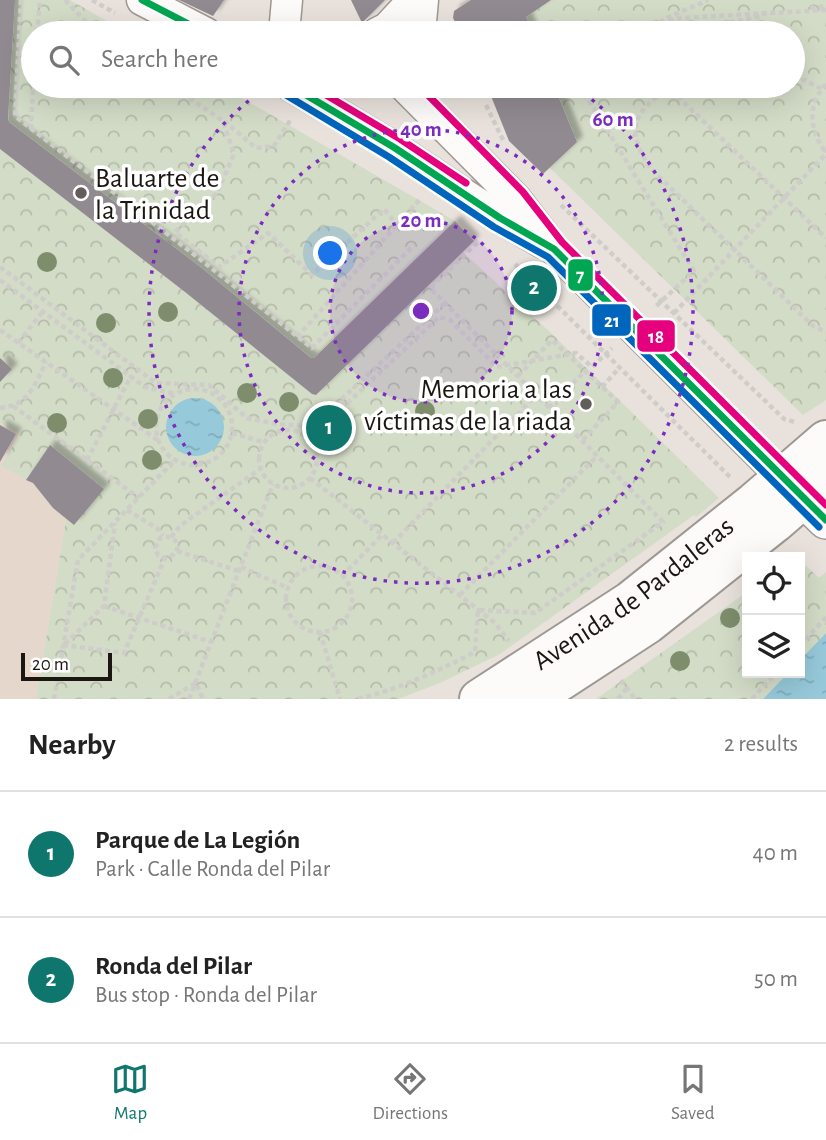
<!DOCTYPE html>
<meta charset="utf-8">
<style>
:root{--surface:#fff;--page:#f6f6f6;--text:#222;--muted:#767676;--line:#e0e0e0;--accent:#0f766e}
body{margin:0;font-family:"Alegreya Sans",sans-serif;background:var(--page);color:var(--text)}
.controls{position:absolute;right:21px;bottom:21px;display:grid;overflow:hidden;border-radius:0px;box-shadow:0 7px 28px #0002}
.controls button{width:63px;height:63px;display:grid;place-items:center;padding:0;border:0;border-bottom:2px solid var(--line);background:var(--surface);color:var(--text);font:35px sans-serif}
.scale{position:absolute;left:21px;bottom:18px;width:91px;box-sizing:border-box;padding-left:7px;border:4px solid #1b1612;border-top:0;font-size:19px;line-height:24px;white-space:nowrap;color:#1b1612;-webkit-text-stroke:5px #fff;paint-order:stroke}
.you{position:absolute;left:331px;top:254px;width:24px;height:24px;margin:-18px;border:5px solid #fff;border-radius:50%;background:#1a73e8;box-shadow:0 0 0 10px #1a73e833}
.badge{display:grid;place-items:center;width:46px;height:46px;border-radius:50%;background:var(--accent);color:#fff;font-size:23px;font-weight:700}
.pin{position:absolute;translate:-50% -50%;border:4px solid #fff;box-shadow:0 2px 7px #0006}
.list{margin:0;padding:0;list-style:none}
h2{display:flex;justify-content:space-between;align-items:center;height:91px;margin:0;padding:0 28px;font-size:30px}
h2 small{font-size:23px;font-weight:400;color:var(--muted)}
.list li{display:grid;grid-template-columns:46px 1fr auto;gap:21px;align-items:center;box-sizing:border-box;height:126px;padding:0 28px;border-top:2px solid var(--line)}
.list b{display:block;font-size:26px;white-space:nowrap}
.list p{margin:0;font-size:23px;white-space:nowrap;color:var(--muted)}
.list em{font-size:23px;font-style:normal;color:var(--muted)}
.icon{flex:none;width:38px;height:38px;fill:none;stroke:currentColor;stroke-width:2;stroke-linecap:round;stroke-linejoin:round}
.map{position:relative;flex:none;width:826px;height:699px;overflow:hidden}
.search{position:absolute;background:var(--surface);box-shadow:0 7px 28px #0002;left:21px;right:21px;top:21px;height:77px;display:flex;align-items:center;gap:18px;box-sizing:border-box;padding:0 24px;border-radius:38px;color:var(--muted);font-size:26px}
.sheet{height:343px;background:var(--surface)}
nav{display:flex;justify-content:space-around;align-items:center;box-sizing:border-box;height:98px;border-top:2px solid var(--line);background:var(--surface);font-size:19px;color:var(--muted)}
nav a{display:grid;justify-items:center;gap:4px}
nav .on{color:var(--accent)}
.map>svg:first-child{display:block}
.built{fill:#e6d7cc}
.park{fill:url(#park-crowns)}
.water{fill:url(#water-ripples)}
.building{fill:#918b91;filter:url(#shadow)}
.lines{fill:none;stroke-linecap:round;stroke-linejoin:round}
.minor-casing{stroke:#9e9893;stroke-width:33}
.tertiary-casing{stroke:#9e9893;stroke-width:40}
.primary-casing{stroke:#9e9893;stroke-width:42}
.path{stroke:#cfcdca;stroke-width:4.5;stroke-dasharray:5 3.5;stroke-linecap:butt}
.minor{stroke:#fcfbfa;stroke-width:30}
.tertiary{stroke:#fcfbfa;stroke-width:37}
.primary{stroke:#fcfbfa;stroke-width:38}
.bus-1-casing{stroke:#fff;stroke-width:12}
.bus-2-casing{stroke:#fff;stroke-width:12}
.bus-3-casing{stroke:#fff;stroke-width:12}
.bus-1{stroke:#00a651;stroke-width:7}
.bus-2{stroke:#0065bd;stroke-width:7}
.bus-3{stroke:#e5007d;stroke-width:7}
.tree{fill:#7e8e6c}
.ring{fill:none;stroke:#7b2cbf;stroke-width:3.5;stroke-dasharray:3.5 7}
.poi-dot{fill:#635d59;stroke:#fff;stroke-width:2.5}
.labels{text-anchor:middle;stroke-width:7;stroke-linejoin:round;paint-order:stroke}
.poi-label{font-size:28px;fill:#1b1612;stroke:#fff;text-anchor:start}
.street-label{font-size:28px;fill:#1b1612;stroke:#fff}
.centre{fill:#7b2cbf;stroke:#fff;stroke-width:3.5}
.ring-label{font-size:21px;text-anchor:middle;font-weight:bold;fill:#7b2cbf;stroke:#fff;stroke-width:7;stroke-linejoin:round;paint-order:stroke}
.line-badge{stroke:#fff;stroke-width:2.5}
.badge-label{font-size:19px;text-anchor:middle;font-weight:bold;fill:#fff}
</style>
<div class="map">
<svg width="826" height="699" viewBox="0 0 826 699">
<defs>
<pattern id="park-crowns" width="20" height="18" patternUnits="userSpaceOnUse" patternTransform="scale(1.75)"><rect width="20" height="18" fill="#d3dcc7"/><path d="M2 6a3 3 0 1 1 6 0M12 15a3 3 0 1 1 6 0" fill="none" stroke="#b5bcaa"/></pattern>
<pattern id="water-ripples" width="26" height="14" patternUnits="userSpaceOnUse" patternTransform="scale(1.75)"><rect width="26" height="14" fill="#96c9da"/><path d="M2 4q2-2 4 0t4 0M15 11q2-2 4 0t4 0" fill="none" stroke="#81acba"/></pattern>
<filter id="shadow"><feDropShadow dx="6" dy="-6" stdDeviation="2" flood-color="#0004"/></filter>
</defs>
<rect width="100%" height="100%" fill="#e9e2dc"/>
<path class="built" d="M 0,423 L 20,434 L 33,483 L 53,508 L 66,520 L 36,699 L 0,699 Z"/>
<path class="park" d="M 15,0 L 70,0 L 128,33 L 33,33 L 33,86 L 221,86 L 455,221 L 314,358 L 311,358 L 203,269 L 9,122 L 8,118 Z
M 551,0 L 826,0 L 826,400 L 803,415 L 550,168 L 577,142 L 554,86 L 793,86 L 793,33 L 533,33 L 526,17 Z
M 0,149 L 185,292 L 312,394 L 316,395 L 463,252 L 550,332 L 719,498 L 696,517 L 694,515 L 500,654 L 440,683 L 398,699 L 36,699 L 66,520 L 53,508 L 33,483 L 1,466 L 20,434 L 0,423 Z
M 800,560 L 819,578 L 826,572 L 826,633 L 800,660 Z
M 747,592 L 747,673 L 788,673 L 763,699 L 596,699 Z"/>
<path class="water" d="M166 427a29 29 0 1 1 58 0a29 29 0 1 1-58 0Z
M 826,633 L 826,699 L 763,699 L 788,673 L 800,673 L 800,660 Z"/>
<path class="building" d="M 0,0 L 15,0 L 8,118 L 9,122 L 203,269 L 311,358 L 314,358 L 455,221 L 474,241 L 316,395 L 312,394 L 185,292 L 0,149 Z
M 179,0 L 224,0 L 213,16 Z
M 351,0 L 385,0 L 362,23 Z
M 471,0 L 551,0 L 526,17 L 533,33 L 461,33 L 453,18 L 454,11 Z
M 487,86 L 554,86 L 577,142 L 543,174 L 509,141 Z
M 0,358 L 12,369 L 0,382 Z
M 0,425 L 16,434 L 0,462 Z
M 50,445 L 104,489 L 74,525 L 53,508 L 33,483 L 26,480 Z"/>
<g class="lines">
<g class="minor-casing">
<path id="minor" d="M 142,0 L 206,33
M 284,33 L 287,0
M 377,33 L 387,28 L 413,0
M 420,33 L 423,0
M 291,86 L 395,148 L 500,218 L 543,243
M 404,86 L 516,199 L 554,249 L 783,478"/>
</g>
<g class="tertiary-casing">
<path id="tertiary" d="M 783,478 L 826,520"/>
</g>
<g class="primary-casing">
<g id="primary">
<path id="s1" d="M 479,699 L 630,601 L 754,502 L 826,440"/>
<path d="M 533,699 L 648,624 L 775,523 L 826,479"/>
</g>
</g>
<path class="path" d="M 21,0 L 15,116 L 205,263 L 312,348 L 414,245
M 65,0 L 84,20 L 104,33
M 92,0 L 115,13
M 810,8 L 826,6
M 37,33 L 40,0
M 637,33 L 679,18 L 826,10
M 646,33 C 666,15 685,11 708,0
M 671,33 L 763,16
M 793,80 L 805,80 L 821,89
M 826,84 C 806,105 810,132 826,153
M 167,86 L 185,95 L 223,121 L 234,154 L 217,193 L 175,232 L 219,267 L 268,233 L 312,275 L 384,209 L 397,225
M 243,86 L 264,97
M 580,86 L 694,271 L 654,308
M 657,86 L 660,93
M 670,86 C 634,114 624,126 650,168 L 813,326 L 826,332
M 661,93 L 678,97 L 826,238
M 486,105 L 504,142
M 224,121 L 256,148 L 274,146 L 291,119
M 31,129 L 33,86
M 561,205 L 784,419 L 795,422
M 515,264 L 730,477
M 0,267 L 156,383 L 209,385 L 247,418 L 277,424 L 322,427 L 439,317 L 450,320 L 497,367 L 576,353 L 592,367 L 612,348
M 0,280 L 145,387 L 176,394
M 674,313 L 826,154
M 0,330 L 159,441
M 297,337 L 420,199
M 18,343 L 43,311
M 518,376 L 552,340 L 618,402 L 582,441
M 602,387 L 620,367
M156 427a38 38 0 1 1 76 0a38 38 0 1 1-76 0Z
M 13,406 L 139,498
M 0,408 C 29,405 34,386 46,362
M 549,408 L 585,371
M259 459a29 29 0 1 1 58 0a29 29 0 1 1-58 0Z
M 232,433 L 263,442
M 304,434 L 445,303
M 87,460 L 131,376
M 310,478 L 495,623 L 509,641
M 127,510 L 158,529 L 163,536
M 171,537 L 181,525 L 260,469
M 393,543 L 536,395
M 177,551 L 239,571
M286 599a33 33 0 1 1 66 0a33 33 0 1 1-66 0Z
M 241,567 L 288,588
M 342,576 L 382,535
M 460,595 L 597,456
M 104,606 L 211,642
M 320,632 L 340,699
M 65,644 L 104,606 L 115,523
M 63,645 L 124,653 L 165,558 C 185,555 179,531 160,538 L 155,548 L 158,555 L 165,558
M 800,646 L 826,617
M 621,680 L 635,699
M 54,699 L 78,560 L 175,460
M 169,699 L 196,683 L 203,699
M 189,699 L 273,484
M 358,699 C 399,689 438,671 475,652 L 478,610 L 535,613 L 663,522 L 430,288 L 480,240
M 618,699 L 627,688
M 752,699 L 776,673"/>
<use href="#minor" class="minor"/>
<use href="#tertiary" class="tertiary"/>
<use href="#primary" class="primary"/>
<g class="bus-1-casing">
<path id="bus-1" d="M 142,0 L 206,33
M 291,86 L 395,148 L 500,218 L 554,249 L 826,520"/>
</g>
<g class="bus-2-casing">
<path id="bus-2" d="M 286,95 L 389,157 L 494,227 L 548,257 L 819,527"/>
</g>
<g class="bus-3-casing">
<path id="bus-3" d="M 311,86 L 400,139 L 466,183
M 419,86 L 523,192 L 562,242 L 826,505"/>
</g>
<use href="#bus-1" class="bus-1"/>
<use href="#bus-2" class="bus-2"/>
<use href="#bus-3" class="bus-3"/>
</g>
<g class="tree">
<circle cx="47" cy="262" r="10"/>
<circle cx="168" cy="312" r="10"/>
<circle cx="106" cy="323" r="10"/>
<circle cx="113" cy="378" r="10"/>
<circle cx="247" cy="393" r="10"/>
<circle cx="289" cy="402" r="10"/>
<circle cx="425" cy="411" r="10"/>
<circle cx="148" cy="419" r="10"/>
<circle cx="57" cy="423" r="10"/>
<circle cx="152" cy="460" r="10"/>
<circle cx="730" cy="618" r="10"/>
<circle cx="680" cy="661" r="10"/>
</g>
<circle cx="421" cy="311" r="91" fill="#7b2cbf" fill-opacity=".12"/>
<g class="ring">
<circle cx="421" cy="311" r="91"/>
<circle cx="421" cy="311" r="182"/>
<path d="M575 87A272 272 0 1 1 267 87"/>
</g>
<g class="poi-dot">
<circle cx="81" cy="193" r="7"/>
<circle cx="586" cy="404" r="7"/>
</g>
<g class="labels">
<g class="poi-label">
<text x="95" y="187">Baluarte de<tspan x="95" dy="32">la Trinidad</tspan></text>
<text x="572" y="398" text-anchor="end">Memoria a las<tspan x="572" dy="32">víctimas de la riada</tspan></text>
</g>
<g class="street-label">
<text dy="10" stroke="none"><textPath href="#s1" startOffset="187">Avenida de Pardaleras</textPath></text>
</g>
</g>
<circle cx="421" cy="311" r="10" class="centre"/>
<g class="ring-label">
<text x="613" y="126">60 m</text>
<text x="421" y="136">40 m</text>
<text x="421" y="227">20 m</text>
</g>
<g class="line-badge">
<rect x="567" y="258" width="27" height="34" rx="7" fill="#00a651"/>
<rect x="591" y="303" width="41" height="34" rx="7" fill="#0065bd"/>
<rect x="636" y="319" width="40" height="34" rx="7" fill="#e5007d"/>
</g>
<g class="badge-label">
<text x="580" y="282">7</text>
<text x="612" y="327">21</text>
<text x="656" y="343">18</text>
</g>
</svg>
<div class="controls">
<button><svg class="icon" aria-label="locate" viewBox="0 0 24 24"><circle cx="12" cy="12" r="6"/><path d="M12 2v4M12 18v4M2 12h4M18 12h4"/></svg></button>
<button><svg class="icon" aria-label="layers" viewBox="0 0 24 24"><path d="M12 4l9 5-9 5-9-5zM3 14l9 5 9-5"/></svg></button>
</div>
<div class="scale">20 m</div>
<div class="you"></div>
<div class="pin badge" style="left:329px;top:428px">1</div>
<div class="pin badge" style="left:534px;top:288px">2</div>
<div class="search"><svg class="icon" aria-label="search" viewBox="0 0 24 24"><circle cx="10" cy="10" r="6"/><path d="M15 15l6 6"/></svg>Search here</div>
</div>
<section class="sheet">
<h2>Nearby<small>2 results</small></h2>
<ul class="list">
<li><span class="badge">1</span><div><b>Parque de La Legión</b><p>Park · Calle Ronda del Pilar</p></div><em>40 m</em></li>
<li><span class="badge">2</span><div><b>Ronda del Pilar</b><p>Bus stop · Ronda del Pilar</p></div><em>50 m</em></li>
</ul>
</section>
<nav>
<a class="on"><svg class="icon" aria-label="map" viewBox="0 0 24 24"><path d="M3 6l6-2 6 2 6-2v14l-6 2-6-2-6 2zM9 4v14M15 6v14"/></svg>Map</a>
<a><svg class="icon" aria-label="directions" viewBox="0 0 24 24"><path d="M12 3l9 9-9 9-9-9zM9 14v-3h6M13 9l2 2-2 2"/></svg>Directions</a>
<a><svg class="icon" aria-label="saved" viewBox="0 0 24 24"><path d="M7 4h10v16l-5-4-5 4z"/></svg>Saved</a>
</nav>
